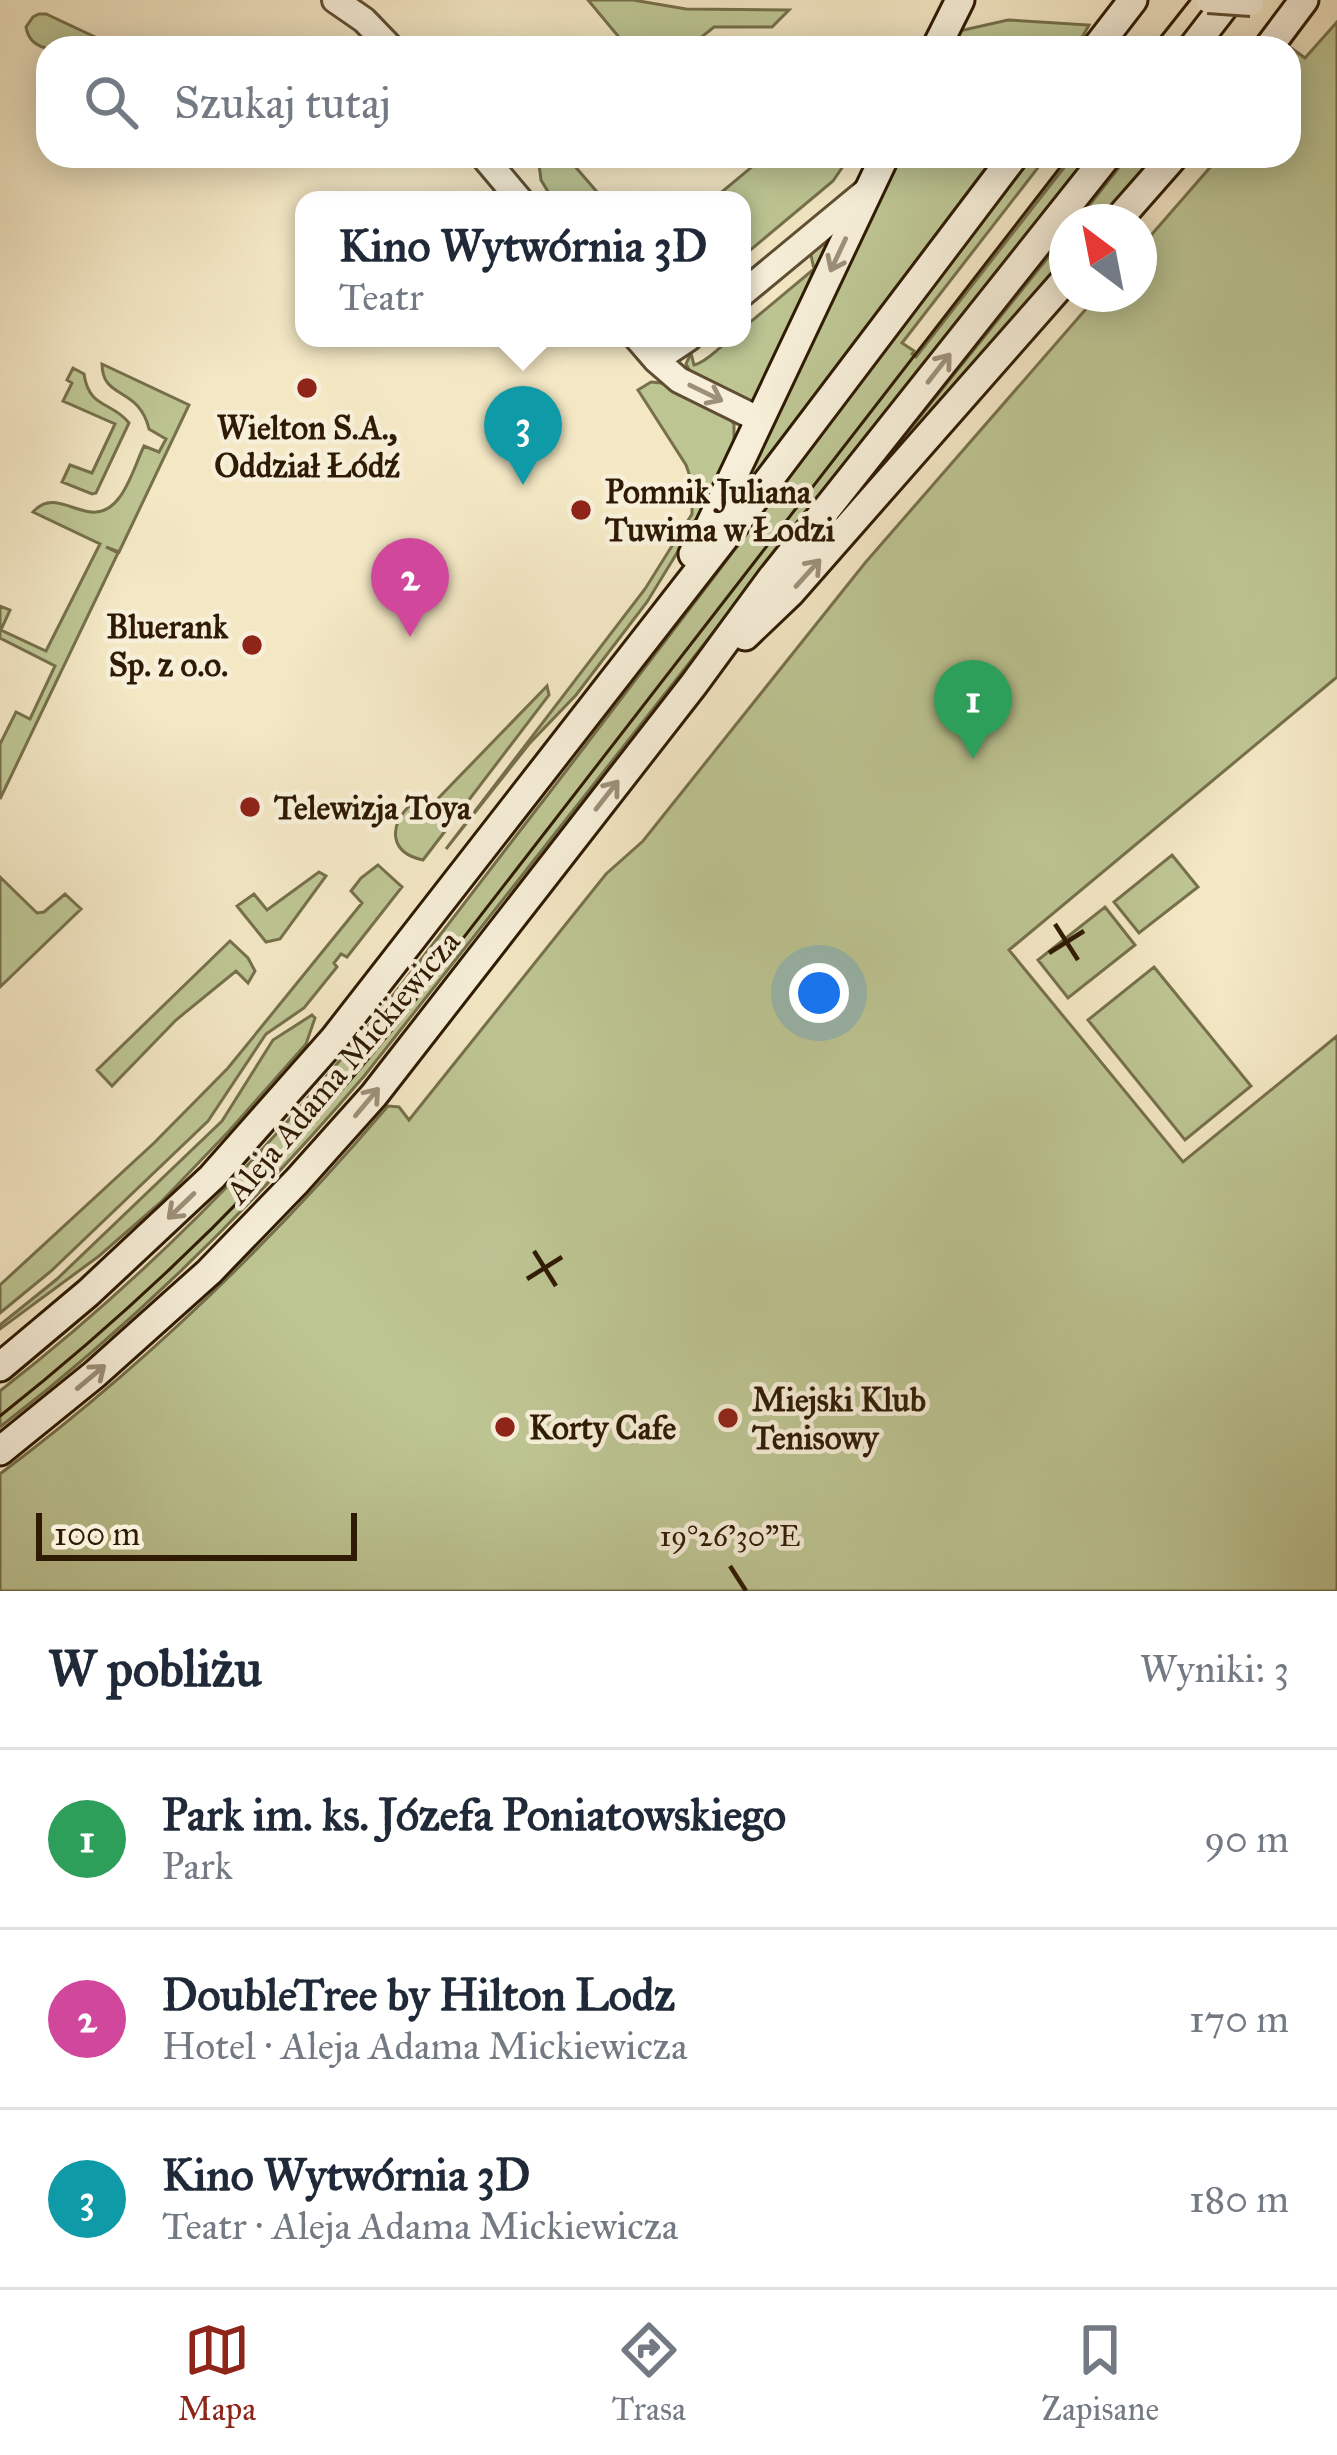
<!DOCTYPE html>
<html lang="pl">
<meta charset="utf-8">
<style>
:root{--surface:#fff;--page:#f2f2f3;--text:#1f2937;--muted:#747a83;--line:#e0e1e3;--accent:#8f2418}
body{margin:0;font-family:"IM FELL Great Primer",serif;background:var(--page);color:var(--text)}
.compass{position:absolute;left:1049px;top:204px;width:108px;height:108px;border-radius:50%;background:var(--surface);box-shadow:0 6px 30px #0003;rotate:328deg}
.scale{position:absolute;left:36px;bottom:30px;width:321px;box-sizing:border-box;padding-left:12px;border:6px solid #2f1b03;border-top:0;font-size:33px;line-height:42px;white-space:nowrap;color:#2f1b03;-webkit-text-stroke:9px #f7efd9;paint-order:stroke}
.you{position:absolute;left:819px;top:993px;width:42px;height:42px;margin:-30px;border:9px solid #fff;border-radius:50%;background:#1a73e8;box-shadow:0 0 0 18px #1a73e833}
.badge{display:grid;place-items:center;width:78px;height:78px;border-radius:50%;background:var(--accent);color:#fff;font-size:39px;font-weight:700}
.pin{position:absolute;translate:-50% -99px;filter:drop-shadow(0 3px 6px #0008)}
.pin::after{content:'';position:absolute;top:63px;width:42px;height:36px;background:inherit;clip-path:polygon(0 0,100% 0,50% 100%)}
.popup{position:absolute;left:295px;top:191px;width:456px;height:156px;box-sizing:border-box;display:grid;place-content:center;border-radius:24px;background:var(--surface);filter:drop-shadow(0 3px 9px #0005);font-size:39px;white-space:nowrap;color:var(--muted)}
.popup b{font-size:45px;color:var(--text)}
.popup::after{content:'';position:absolute;left:50%;top:100%;margin-left:-24px;border:24px solid transparent;border-top-color:var(--surface)}
.list{margin:0;padding:0;list-style:none}
h2{display:flex;justify-content:space-between;align-items:center;height:156px;margin:0;padding:0 48px;font-size:51px}
h2 small{font-size:39px;font-weight:400;color:var(--muted)}
.list li{display:grid;grid-template-columns:78px 1fr auto;gap:36px;align-items:center;box-sizing:border-box;height:180px;padding:0 48px;border-top:3px solid var(--line)}
.list b{display:block;font-size:45px;white-space:nowrap}
.list p{margin:0;font-size:39px;white-space:nowrap;color:var(--muted)}
.list em{font-size:39px;font-style:normal;color:var(--muted)}
.icon{flex:none;width:66px;height:66px;fill:none;stroke:currentColor;stroke-width:2;stroke-linecap:round;stroke-linejoin:round}
.map{position:relative;flex:none;width:1337px;height:1591px;overflow:hidden}
.search{position:absolute;background:var(--surface);box-shadow:0 6px 30px #0003;left:36px;right:36px;top:36px;height:132px;display:flex;align-items:center;gap:30px;box-sizing:border-box;padding:0 42px;border-radius:36px;color:var(--muted);font-size:45px}
.sheet{height:696px;background:var(--surface)}
nav{display:flex;justify-content:space-around;align-items:center;box-sizing:border-box;height:168px;border-top:3px solid var(--line);background:var(--surface);font-size:33px;color:var(--muted)}
nav a{display:grid;justify-items:center;gap:6px}
nav .on{color:var(--accent)}
.map>svg:first-child{display:block}
.green{fill:#bdc593;stroke:#76704b;stroke-width:3}
.lines{fill:none;stroke-linecap:round;stroke-linejoin:round}
.tertiary-casing{stroke:#604e33;stroke-width:30}
.secondary-casing{stroke:#2f1b03;stroke-width:33}
.tertiary{stroke:#f7efd9;stroke-width:24}
.secondary{stroke:#f7efd9;stroke-width:27}
.tram{stroke:#2f1b03;stroke-width:3}
.tertiary-bridge-casing{stroke:#604e33;stroke-width:30;stroke-linecap:butt}
.tertiary-bridge{stroke:#f7efd9;stroke-width:24}
.oneway{stroke:#9d9079}
.ticks{fill:none;stroke:#2f1b03;stroke-width:4.5}
.poi-dot{fill:#8f2418;stroke:#f7efd9;stroke-width:4.5}
.labels{text-anchor:middle;stroke-width:9;stroke-linejoin:round;paint-order:stroke}
.poi-label{font-size:33px;font-weight:bold;fill:#2f1b03;stroke:#f7efd9;text-anchor:start}
.street-label{font-size:33px;fill:#2f1b03;stroke:#f7efd9}
.ticks-label{font-size:30px;text-anchor:middle;fill:#2f1b03;stroke:#f7efd9;stroke-width:9;stroke-linejoin:round;paint-order:stroke}
</style>
<div class="map">
<svg width="1337" height="1591" viewBox="0 0 1337 1591">
<rect width="100%" height="100%" fill="#f3e7c4"/>
<filter id="stains"><feTurbulence type="fractalNoise" baseFrequency=".00167" numOctaves="4"/><feColorMatrix values="0 0 0 0 .2 0 0 0 0 .09 0 0 0 0 .02 0 0 0 .5 -.17"/></filter>
<radialGradient id="worn" r=".72"><stop offset=".6" stop-color="#630" stop-opacity="0"/><stop offset="1" stop-color="#630" stop-opacity=".3"/></radialGradient>
<path class="green" d="M 588,0 L 633,0 L 686,9 L 789,10 L 772,27 L 714,27 L 688,48 L 628,48 Z
M 39,14 L 46,14 L 95,37 L 90,48 C 66,48 31,57 26,27 L 33,17 Z
M 1008,20 L 1089,25 L 1076,48 L 951,48 L 959,31 Z
M 1337,22 L 1337,677 L 1009,950 L 1183,1162 L 1337,1036 L 1337,1591 L 0,1591 L 0,1474 C 144,1366 272,1242 388,1106 L 399,1107 L 409,1120 L 606,874 L 643,841 L 865,563 L 1099,294 L 1139,294 L 1139,249 L 1220,156 L 1289,156 L 1289,65 L 1293,55 L 1287,45 L 1305,58 Z
M 538,156 L 566,156 L 604,200 L 553,200 L 541,180 Z
M 765,156 L 850,156 L 833,181 L 742,257 L 742,200 L 712,200 Z
M 900,156 L 995,156 L 742,491 L 741,490 Z
M 1032,156 L 1047,156 L 902,343 L 914,351 L 912,354 L 916,357 L 1073,156 L 1088,156 L 365,1075 C 255,1204 135,1323 0,1427 L 0,1391 C 114,1302 220,1201 314,1091 C 397,995 472,892 550,792 C 712,581 872,368 1032,156 Z
M 1128,156 L 1158,156 L 1101,222 L 1076,222 Z
M 831,234 L 753,404 L 692,375 L 686,364 L 691,353 L 694,365 C 713,360 722,338 742,338 L 742,329 L 814,269 L 810,251 Z
M 1067,234 L 1067,261 L 872,484 L 868,481 Z
M 102,364 L 189,405 L 119,552 L 106,547 L 118,553 L 0,799 L 0,744 L 16,712 L 30,719 L 55,666 L 0,638 L 0,606 L 10,610 L 1,630 L 46,651 L 100,544 L 33,512 C 59,482 90,536 119,498 C 130,484 136,463 144,446 L 159,452 L 166,439 L 149,429 C 139,386 102,400 102,364 Z
M 73,368 L 84,374 C 89,409 112,401 129,423 L 96,493 L 92,494 L 62,482 L 70,465 L 92,473 L 115,424 L 63,401 L 72,383 L 67,380 Z
M 651,382 L 661,383 L 727,415 L 734,424 L 734,442 L 691,530 L 647,602 L 576,695 L 529,744 L 446,849 L 645,589 L 692,514 L 692,482 L 686,465 L 638,390 Z
M 547,686 L 549,695 L 423,860 C 390,853 388,827 410,805 L 422,815 Z
M 1172,855 L 1198,887 L 1139,933 L 1114,902 Z
M 378,865 L 402,887 L 347,957 L 341,954 L 334,963 L 337,967 L 304,1008 L 266,1034 L 208,1121 L 50,1272 L 0,1313 L 0,1285 L 154,1143 L 228,1068 L 362,903 L 351,891 L 361,878 Z
M 319,872 L 326,876 L 280,939 L 266,942 L 237,906 L 254,894 L 267,910 Z
M 0,877 L 37,913 L 44,912 L 65,894 L 81,909 L 0,987 Z
M 1105,907 L 1135,945 L 1068,998 L 1038,960 Z
M 230,941 L 248,958 L 255,971 L 248,983 L 236,971 L 176,1020 L 112,1086 L 97,1070 Z
M 1154,967 L 1251,1086 L 1185,1140 L 1088,1020 Z
M 312,1015 L 315,1018 L 306,1044 L 229,1131 L 161,1202 L 99,1256 L 0,1329 L 0,1325 L 57,1279 L 222,1121 L 273,1040 Z"/>
<g class="lines">
<g class="tertiary-casing">
<path id="tertiary" d="M 335,0 L 364,20 L 391,48
M 483,156 L 520,200
M 742,294 L 870,188
M 637,338 L 656,360 L 679,380 L 760,420
M 656,360 L 689,338"/>
</g>
<g class="secondary-casing">
<path id="secondary" d="M 936,48 L 960,0
M 1096,48 L 1133,0
M 1192,48 L 1229,0
M 1268,48 L 1304,0
M 1116,222 L 1174,156
M 693,554 L 710,525 L 885,156
M 745,636 L 790,593 L 1067,278
M 0,1367 L 88,1293 L 212,1177 L 334,1039 L 746,510 L 1014,156
M 0,1451 L 95,1374 L 209,1272 L 297,1181 L 374,1095 L 694,684 L 771,579 L 1107,156"/>
</g>
<use href="#tertiary" class="tertiary"/>
<use href="#secondary" class="secondary"/>
<path class="tram" d="M 1152,48 L 1190,0
M 0,1416 C 145,1301 275,1174 392,1030 L 1069,156"/>
<g class="tertiary-bridge-casing">
<path id="tertiary-bridge" d="M 1208,0 L 1251,3"/>
</g>
<use href="#tertiary-bridge" class="tertiary-bridge"/>
</g>
<defs><path id="oneway-shaft" d="M-6 0H5M1.5-3L5.5 0L1.5 3" fill="none" stroke-width="1.6" stroke-linecap="round" stroke-linejoin="round" transform="scale(3)"/></defs>
<g class="oneway">
<use href="#oneway-shaft" transform="translate(838 255) rotate(115)"/>
<use href="#oneway-shaft" transform="translate(939 368) rotate(-52)"/>
<use href="#oneway-shaft" transform="translate(706 393) rotate(26)"/>
<use href="#oneway-shaft" transform="translate(808 573) rotate(-48)"/>
<use href="#oneway-shaft" transform="translate(607 795) rotate(-52)"/>
<use href="#oneway-shaft" transform="translate(367 1102) rotate(-50)"/>
<use href="#oneway-shaft" transform="translate(181 1206) rotate(136)"/>
<use href="#oneway-shaft" transform="translate(91 1377) rotate(-40)"/>
</g>
<path class="ticks" d="M 1055,924 L 1078,960M 1049,953 L 1084,931M 534,1251 L 556,1286M 527,1279 L 562,1257M 730,1566 L 746,1591"/>
<g class="poi-dot">
<circle cx="307" cy="388" r="12"/>
<circle cx="581" cy="510" r="12"/>
<circle cx="252" cy="645" r="12"/>
<circle cx="250" cy="807" r="12"/>
<circle cx="728" cy="1418" r="12"/>
<circle cx="505" cy="1427" r="12"/>
</g>
<g class="labels">
<g class="poi-label">
<text x="307" y="439" text-anchor="middle">Wielton S.A.,<tspan x="307" dy="38">Oddział Łódź</tspan></text>
<text x="605" y="503">Pomnik Juliana<tspan x="605" dy="38">Tuwima w Łodzi</tspan></text>
<text x="228" y="638" text-anchor="end">Bluerank<tspan x="228" dy="38">Sp. z o.o.</tspan></text>
<text x="274" y="819">Telewizja Toya</text>
<text x="752" y="1411">Miejski Klub<tspan x="752" dy="38">Tenisowy</tspan></text>
<text x="529" y="1439">Korty Cafe</text>
</g>
<g class="street-label">
<text transform="translate(342 1066) rotate(-50)" y="12">Aleja Adama Mickiewicza</text>
</g>
</g>
<g class="ticks-label">
<text x="730" y="1546">19°26'30"E</text>
</g>
<rect width="100%" height="100%" filter="url(#stains)"/>
<rect width="100%" height="100%" fill="url(#worn)"/>
</svg>
<svg class="compass" viewBox="-18 -18 36 36"><path d="M0-13l5 13h-10z" fill="#e53935"/><path d="M0 13l5-13h-10z" fill="#747a83"/></svg>
<div class="scale">100 m</div>
<div class="you"></div>
<div class="pin badge" style="left:973px;top:759px;background:#2e9e5b">1</div>
<div class="pin badge" style="left:410px;top:637px;background:#d1479c">2</div>
<div class="pin badge" style="left:523px;top:485px;background:#0f9aa8">3</div>
<div class="popup"><b>Kino Wytwórnia 3D</b>Teatr</div>
<div class="search"><svg class="icon" aria-label="search" viewBox="0 0 24 24"><circle cx="10" cy="10" r="6"/><path d="M15 15l6 6"/></svg>Szukaj tutaj</div>
</div>
<section class="sheet">
<h2>W pobliżu<small>Wyniki: 3</small></h2>
<ul class="list">
<li><span class="badge" style="background:#2e9e5b">1</span><div><b>Park im. ks. Józefa Poniatowskiego</b><p>Park</p></div><em>90 m</em></li>
<li><span class="badge" style="background:#d1479c">2</span><div><b>DoubleTree by Hilton Lodz</b><p>Hotel · Aleja Adama Mickiewicza</p></div><em>170 m</em></li>
<li><span class="badge" style="background:#0f9aa8">3</span><div><b>Kino Wytwórnia 3D</b><p>Teatr · Aleja Adama Mickiewicza</p></div><em>180 m</em></li>
</ul>
</section>
<nav>
<a class="on"><svg class="icon" aria-label="map" viewBox="0 0 24 24"><path d="M3 6l6-2 6 2 6-2v14l-6 2-6-2-6 2zM9 4v14M15 6v14"/></svg>Mapa</a>
<a><svg class="icon" aria-label="directions" viewBox="0 0 24 24"><path d="M12 3l9 9-9 9-9-9zM9 14v-3h6M13 9l2 2-2 2"/></svg>Trasa</a>
<a><svg class="icon" aria-label="saved" viewBox="0 0 24 24"><path d="M7 4h10v16l-5-4-5 4z"/></svg>Zapisane</a>
</nav>
